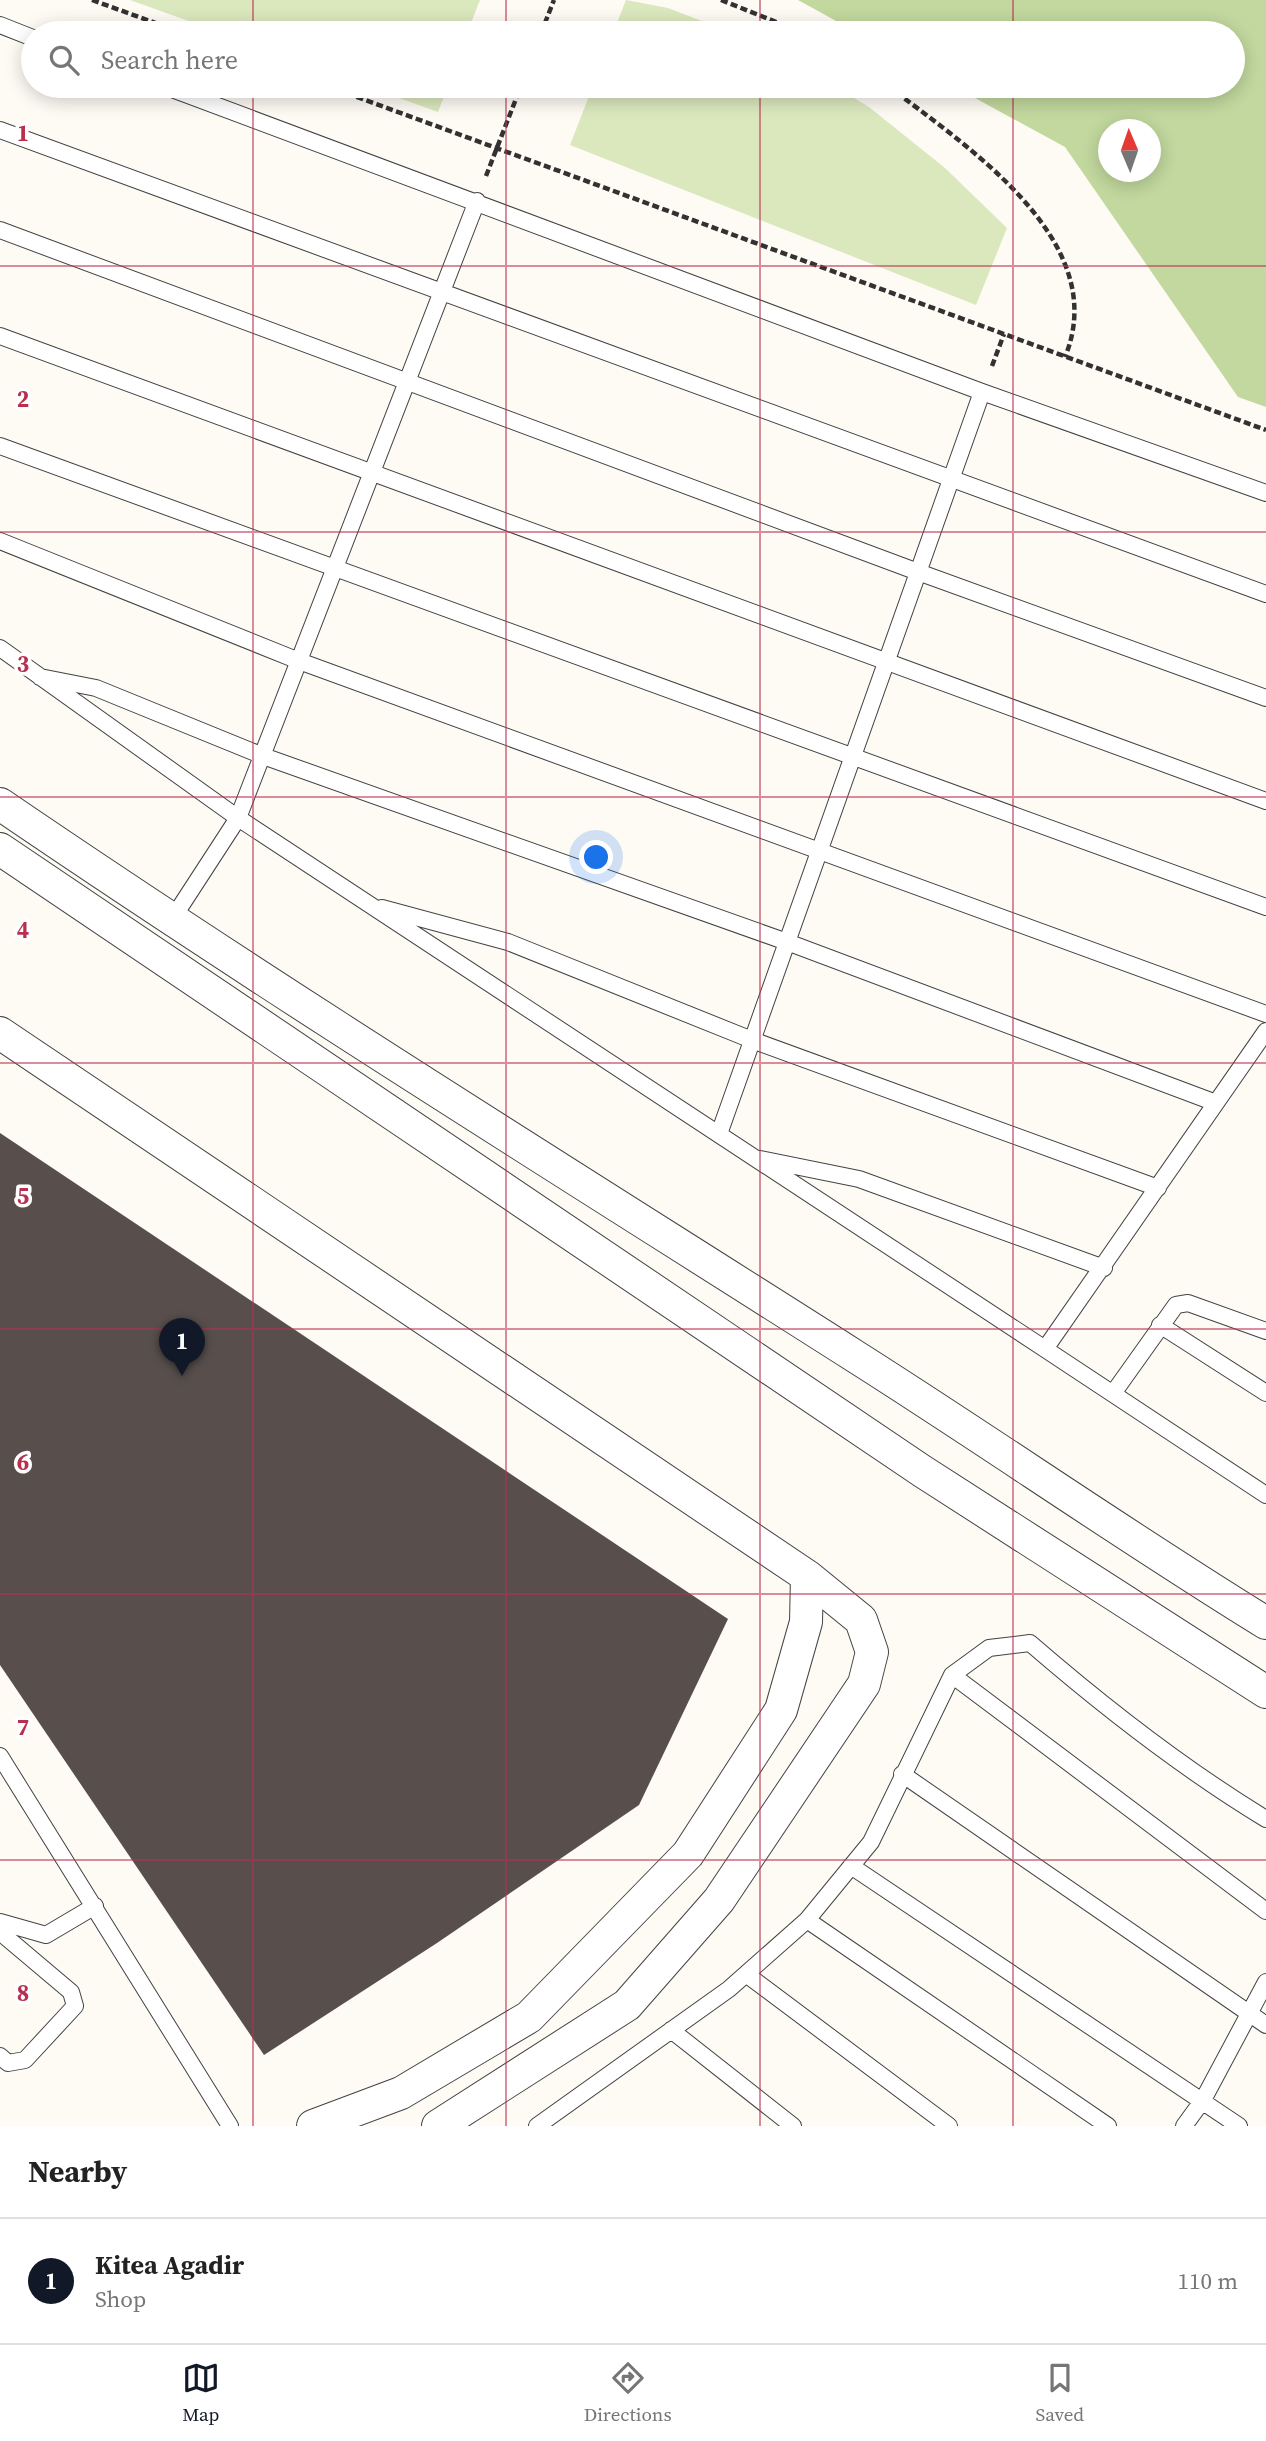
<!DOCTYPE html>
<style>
:root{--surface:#fff;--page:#f2f2f2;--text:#222;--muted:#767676;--line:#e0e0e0;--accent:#111827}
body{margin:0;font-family:"Source Serif 4",serif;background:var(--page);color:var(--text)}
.compass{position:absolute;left:1098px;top:119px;width:63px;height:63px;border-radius:50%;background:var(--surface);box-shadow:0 4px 18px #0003;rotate:358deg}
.you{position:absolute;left:597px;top:858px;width:24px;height:24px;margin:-18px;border:5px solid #fff;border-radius:50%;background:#1a73e8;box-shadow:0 0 0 10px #1a73e833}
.badge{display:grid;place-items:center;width:46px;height:46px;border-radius:50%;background:var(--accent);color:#fff;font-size:23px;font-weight:700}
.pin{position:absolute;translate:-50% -58px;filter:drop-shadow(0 2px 4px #0008)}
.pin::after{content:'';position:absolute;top:37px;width:24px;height:21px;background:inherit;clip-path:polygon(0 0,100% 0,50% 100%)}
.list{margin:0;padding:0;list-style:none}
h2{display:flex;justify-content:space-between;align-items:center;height:91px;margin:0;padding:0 28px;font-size:30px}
h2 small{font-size:23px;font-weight:400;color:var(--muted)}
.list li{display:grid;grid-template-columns:46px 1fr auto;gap:21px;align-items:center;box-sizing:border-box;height:126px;padding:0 28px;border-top:2px solid var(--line)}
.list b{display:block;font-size:26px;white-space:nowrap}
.list p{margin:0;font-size:23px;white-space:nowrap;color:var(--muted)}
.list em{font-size:23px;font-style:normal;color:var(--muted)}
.icon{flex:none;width:38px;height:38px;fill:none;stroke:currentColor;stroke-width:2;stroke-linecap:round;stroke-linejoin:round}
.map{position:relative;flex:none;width:1266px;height:2126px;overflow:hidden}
.search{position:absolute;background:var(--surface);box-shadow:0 4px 18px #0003;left:21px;right:21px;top:21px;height:77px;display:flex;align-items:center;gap:18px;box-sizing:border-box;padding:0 24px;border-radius:38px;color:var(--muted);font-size:26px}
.sheet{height:217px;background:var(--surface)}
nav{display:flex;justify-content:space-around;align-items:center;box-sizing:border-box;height:98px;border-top:2px solid var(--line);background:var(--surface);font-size:19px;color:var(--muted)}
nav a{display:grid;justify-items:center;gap:4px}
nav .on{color:var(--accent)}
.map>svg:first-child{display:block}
.green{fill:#dbe8be}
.forest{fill:#c2d89e;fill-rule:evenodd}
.building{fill:#584f4d}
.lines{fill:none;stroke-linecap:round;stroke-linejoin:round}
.lane-casing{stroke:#434343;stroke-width:18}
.street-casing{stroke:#434343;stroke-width:34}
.path{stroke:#323232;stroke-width:4.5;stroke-dasharray:7 3.5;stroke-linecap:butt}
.lane{stroke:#fff;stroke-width:16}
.street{stroke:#fff;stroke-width:32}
.grid{fill:none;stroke:#b92f4e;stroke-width:2;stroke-opacity:0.55}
.grid-label{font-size:23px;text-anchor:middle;font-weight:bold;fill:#b92f4e;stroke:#fff;stroke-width:7;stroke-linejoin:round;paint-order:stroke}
</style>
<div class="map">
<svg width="1266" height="2126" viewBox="0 0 1266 2126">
<rect width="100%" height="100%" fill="#fefaf4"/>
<path class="green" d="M 130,0 L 480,0 L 467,33 L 222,33 Z
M 626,0 L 668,8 L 733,33 L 613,33 Z
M 366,86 L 448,86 L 438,112 Z
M 593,86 L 834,86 L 869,107 L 945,168 L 1007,228 L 976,305 L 570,145 Z"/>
<path class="forest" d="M 798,0 L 1266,0 L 1266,407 L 1238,397 L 1065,147 L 953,86 L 1233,86 L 1233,33 L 858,33 ZM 1108,130 L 1150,130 L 1150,172 L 1108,172 Z"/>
<path class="building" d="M 0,1133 L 728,1619 L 639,1805 L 437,1943 L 264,2055 L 0,1665 Z"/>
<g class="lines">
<g class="lane-casing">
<path id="lane" d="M 0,25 L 33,38
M 164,86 L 982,392 L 1266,493
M 0,130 L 1266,594
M 0,230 L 918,572 L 1266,698
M 0,336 L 1266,801
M 0,446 L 1266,907
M 0,541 L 299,661 L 1266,1014
M 0,648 L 238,818 L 477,201
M 40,677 L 96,688 L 263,756 L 787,942 L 1216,1103
M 382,908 L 508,942 L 752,1040 L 1158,1188
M 171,921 L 238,818 L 1045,1349 L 1266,1031
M 719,1134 L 982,392
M 760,1159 L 859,1179 L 1104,1268
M 1160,1325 L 1266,1393
M 1045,1349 L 1266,1495
M 1114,1392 L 1176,1305 L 1188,1303 L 1266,1331
M 952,1675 L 1266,1911
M 0,1756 L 230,2126
M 902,1774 L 1266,2025
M 851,1866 L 1239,2126
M 807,1920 L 1108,2126
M 0,1922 L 46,1935 L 95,1906
M 0,1932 L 71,1992 L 75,2006 L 25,2060 L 8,2063 L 0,2056
M 746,1974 L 949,2126
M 671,2030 L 793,2126
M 537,2126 L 729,1989 L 807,1920 L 871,1842 L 952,1675 L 989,1648 L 1030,1643 C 1104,1707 1182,1768 1266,1819
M 1184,2126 L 1203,2100 L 1266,1982"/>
</g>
<g class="street-casing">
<path id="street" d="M 0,804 C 280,995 567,1173 853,1355 C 992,1443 1126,1537 1266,1623
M 0,849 L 922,1471 L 1266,1692
M 0,1033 L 807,1576 L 861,1620 L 872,1652 L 864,1684 L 719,1900 L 627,2005 L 438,2126
M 313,2126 L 401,2093 L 529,2017 L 688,1854 L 781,1710 L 806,1622 L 807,1576"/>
</g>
<path class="path" d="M 92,0 L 183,33
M 721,0 L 804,33
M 541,33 L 554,0
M 327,86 L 1266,430
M 888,86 C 966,146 1113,241 1065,357
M 486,176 L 521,86
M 992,366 L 1004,334"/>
<use href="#lane" class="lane"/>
<use href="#street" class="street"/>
</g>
<path class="grid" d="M 253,0 L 253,33M 506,0 L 506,33M 760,0 L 760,33M 1013,0 L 1013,33M 253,86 L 253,2126M 506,86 L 506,2126M 760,86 L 760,2126M 1013,86 L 1013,2126M 0,266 L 1266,266M 0,532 L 1266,532M 0,797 L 1266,797M 0,1063 L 1266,1063M 0,1329 L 1266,1329M 0,1594 L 1266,1594M 0,1860 L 1266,1860"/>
<g class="grid-label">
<text x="23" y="141">1</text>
<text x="23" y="407">2</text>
<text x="23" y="672">3</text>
<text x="23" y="938">4</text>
<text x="23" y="1204">5</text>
<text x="23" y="1470">6</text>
<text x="23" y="1735">7</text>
<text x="23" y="2001">8</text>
</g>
</svg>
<svg class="compass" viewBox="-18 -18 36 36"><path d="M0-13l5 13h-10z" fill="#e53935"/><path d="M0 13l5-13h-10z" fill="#767676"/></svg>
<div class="you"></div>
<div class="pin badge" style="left:182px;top:1376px">1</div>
<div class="search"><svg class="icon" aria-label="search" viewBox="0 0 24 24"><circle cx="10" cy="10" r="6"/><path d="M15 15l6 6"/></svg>Search here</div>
</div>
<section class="sheet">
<h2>Nearby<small></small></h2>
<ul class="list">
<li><span class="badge">1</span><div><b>Kitea Agadir</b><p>Shop</p></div><em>110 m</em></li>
</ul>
</section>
<nav>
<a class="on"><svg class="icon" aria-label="map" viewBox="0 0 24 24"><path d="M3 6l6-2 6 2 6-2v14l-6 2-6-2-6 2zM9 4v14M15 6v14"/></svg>Map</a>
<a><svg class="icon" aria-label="directions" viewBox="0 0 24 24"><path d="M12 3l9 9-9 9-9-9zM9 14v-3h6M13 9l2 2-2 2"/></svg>Directions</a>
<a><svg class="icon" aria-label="saved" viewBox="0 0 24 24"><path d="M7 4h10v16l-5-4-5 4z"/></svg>Saved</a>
</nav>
